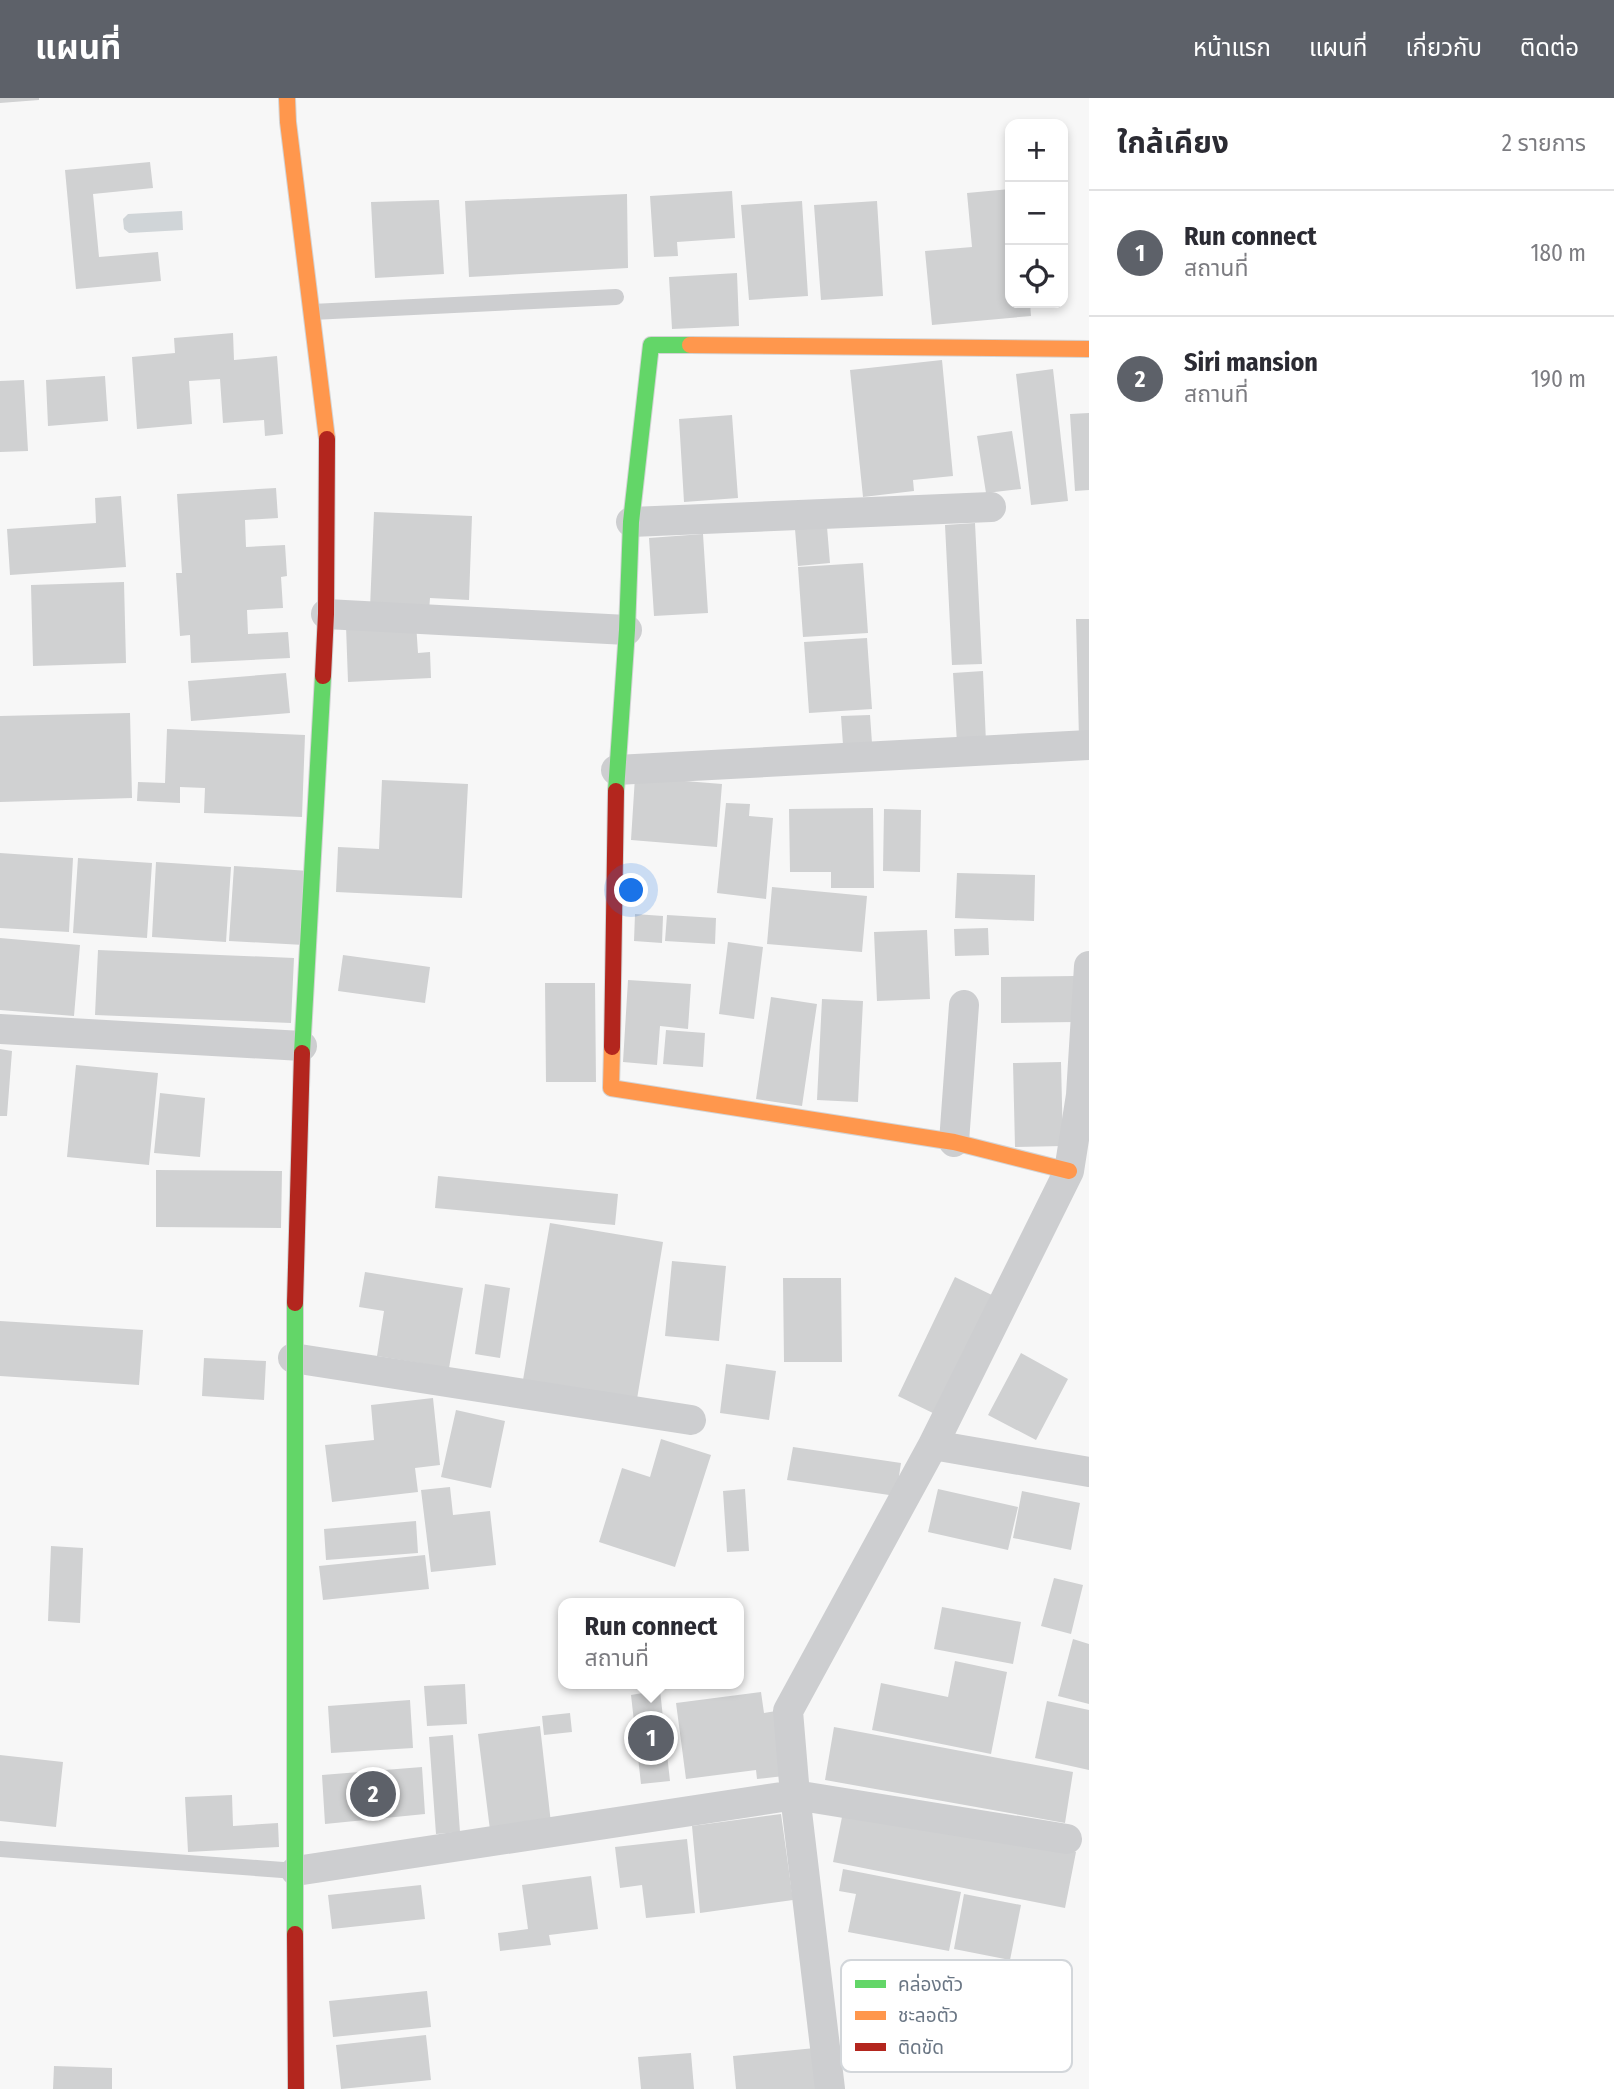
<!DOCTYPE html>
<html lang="th">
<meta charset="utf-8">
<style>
:root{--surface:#fff;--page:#f2f2f3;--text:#2b2b33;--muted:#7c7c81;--line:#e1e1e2;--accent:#5d6169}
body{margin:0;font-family:"Fira Sans Condensed","Noto Sans Thai",sans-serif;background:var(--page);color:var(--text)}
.controls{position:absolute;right:21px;top:21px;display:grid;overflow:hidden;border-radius:14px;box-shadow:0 4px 10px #0003}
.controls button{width:63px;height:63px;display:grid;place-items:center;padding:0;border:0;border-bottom:2px solid var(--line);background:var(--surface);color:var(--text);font:35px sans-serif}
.you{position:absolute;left:632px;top:793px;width:24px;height:24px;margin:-18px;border:5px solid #fff;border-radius:50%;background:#1a73e8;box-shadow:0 0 0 10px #1a73e833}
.badge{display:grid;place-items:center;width:46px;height:46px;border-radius:50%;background:var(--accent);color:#fff;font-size:23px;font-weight:700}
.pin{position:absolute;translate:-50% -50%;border:4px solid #fff;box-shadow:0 2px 7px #0006}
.popup{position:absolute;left:558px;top:1500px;width:186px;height:91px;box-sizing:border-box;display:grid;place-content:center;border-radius:14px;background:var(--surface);filter:drop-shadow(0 2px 5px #0005);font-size:23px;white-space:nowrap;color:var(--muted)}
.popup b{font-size:26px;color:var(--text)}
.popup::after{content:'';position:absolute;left:50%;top:100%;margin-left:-14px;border:14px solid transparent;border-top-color:var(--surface)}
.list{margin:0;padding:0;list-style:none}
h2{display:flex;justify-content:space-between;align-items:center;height:91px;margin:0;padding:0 28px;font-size:30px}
h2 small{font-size:23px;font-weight:400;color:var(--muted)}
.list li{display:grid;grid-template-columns:46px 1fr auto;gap:21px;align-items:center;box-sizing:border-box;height:126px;padding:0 28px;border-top:2px solid var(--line)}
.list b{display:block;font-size:26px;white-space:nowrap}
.list p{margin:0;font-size:23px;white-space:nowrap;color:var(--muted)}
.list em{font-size:23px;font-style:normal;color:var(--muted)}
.icon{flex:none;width:38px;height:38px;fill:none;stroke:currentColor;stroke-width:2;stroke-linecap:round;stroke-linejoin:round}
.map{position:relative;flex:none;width:1089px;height:1991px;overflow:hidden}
header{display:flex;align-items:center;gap:42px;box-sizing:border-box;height:98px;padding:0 35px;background:var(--accent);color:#fff}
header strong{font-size:33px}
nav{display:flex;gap:38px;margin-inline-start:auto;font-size:24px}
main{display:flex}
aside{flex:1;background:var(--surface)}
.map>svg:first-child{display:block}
.water{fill:#d0d5d8}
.building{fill:#d0d1d2}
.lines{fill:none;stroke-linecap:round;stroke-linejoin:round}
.fast-casing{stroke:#d3d4d5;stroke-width:18}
.slow-casing{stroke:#d3d4d5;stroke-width:18}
.jam-casing{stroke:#d3d4d5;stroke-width:18}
.lane{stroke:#cdced0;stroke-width:16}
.street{stroke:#cdced0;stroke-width:30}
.fast{stroke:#63d668;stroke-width:16}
.slow{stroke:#ff974d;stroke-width:16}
.jam{stroke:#b3261e;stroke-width:16}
.key{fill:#fff;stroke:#d2d6da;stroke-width:2}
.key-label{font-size:19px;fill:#6a7684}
</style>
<header>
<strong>แผนที่</strong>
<nav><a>หน้าแรก</a><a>แผนที่</a><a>เกี่ยวกับ</a><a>ติดต่อ</a></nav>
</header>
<main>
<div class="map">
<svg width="1089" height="1991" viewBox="0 0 1089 1991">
<rect width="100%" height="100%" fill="#f7f7f7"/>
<path class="water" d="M 182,113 L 183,132 L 129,135 L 124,131 L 123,121 L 128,116 Z"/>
<path class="building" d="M 0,0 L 39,0 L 39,2 L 0,5 Z
M 150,64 L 153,90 L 93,96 L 99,159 L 158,154 L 161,183 L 76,191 L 65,72 Z
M 1010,91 L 1010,205 L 1030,205 L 1031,218 L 932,227 L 925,153 L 972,149 L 967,95 Z
M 732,93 L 735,140 L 677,144 L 678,158 L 654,159 L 650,98 Z
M 627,96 L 628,170 L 469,179 L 465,103 Z
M 439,102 L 444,176 L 375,180 L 371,104 Z
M 802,103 L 808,198 L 749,202 L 741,107 Z
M 877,103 L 883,198 L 821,202 L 814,107 Z
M 737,175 L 739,228 L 672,231 L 669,179 Z
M 233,235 L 234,262 L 277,258 L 283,336 L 265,338 L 264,322 L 223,325 L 220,281 L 189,283 L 192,326 L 137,331 L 132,259 L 175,255 L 174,240 Z
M 942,262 L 953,378 L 913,382 L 914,393 L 863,399 L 850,272 Z
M 1053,271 L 1068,403 L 1031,407 L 1016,276 Z
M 105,278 L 108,323 L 48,328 L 46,282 Z
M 24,282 L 28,353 L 0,354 L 0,283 Z
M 1089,315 L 1089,392 L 1075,393 L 1070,316 Z
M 732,317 L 738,400 L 684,404 L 679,321 Z
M 1012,333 L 1021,391 L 986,395 L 977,338 Z
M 276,390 L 278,420 L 245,422 L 246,449 L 285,447 L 287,478 L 281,479 L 283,510 L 247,512 L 248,536 L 288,534 L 290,560 L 191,565 L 190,537 L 180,538 L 176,475 L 182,475 L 177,396 Z
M 121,398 L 126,469 L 10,477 L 7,431 L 96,425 L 95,400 Z
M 374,414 L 472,418 L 469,502 L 430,500 L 429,513 L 370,510 Z
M 975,425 L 982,566 L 952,567 L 945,427 Z
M 827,429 L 830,465 L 798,468 L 795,431 Z
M 703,436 L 708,515 L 654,518 L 649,440 Z
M 863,465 L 868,535 L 803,539 L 798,469 Z
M 124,484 L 126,565 L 33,568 L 31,487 Z
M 1076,521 L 1089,521 L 1089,641 L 1079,641 Z
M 416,525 L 418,555 L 430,554 L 431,580 L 348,584 L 346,528 Z
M 867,540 L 872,611 L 809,615 L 804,544 Z
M 983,573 L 986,645 L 957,646 L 953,575 Z
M 286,575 L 290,615 L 191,623 L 188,583 Z
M 130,615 L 132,700 L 0,704 L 0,618 Z
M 870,617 L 872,645 L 843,647 L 841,618 Z
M 167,631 L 305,637 L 302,719 L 204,715 L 205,690 L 180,689 L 180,705 L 137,703 L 138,684 L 165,685 Z
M 635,679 L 722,686 L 717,749 L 631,742 Z
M 382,682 L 468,686 L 462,800 L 336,794 L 338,749 L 379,751 Z
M 726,705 L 750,706 L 749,718 L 773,720 L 766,801 L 717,795 Z
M 873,710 L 874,790 L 831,790 L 831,774 L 790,774 L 789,711 Z
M 884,711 L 921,712 L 920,774 L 883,773 Z
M 0,755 L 73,760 L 69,834 L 0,830 Z
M 78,760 L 152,765 L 147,840 L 73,835 Z
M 156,764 L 231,769 L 226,844 L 152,839 Z
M 234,768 L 309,773 L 304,847 L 229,843 Z
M 957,775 L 1035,777 L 1034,823 L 955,820 Z
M 772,789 L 867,798 L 862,854 L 767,846 Z
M 635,816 L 663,818 L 662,845 L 634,843 Z
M 667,817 L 716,820 L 715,846 L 665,843 Z
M 988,830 L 989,857 L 955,858 L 954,831 Z
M 927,832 L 930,901 L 877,903 L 874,834 Z
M 0,840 L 80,847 L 74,918 L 0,912 Z
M 728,844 L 763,849 L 754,921 L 719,916 Z
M 98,852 L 294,860 L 291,925 L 95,917 Z
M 343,857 L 430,869 L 425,905 L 338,893 Z
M 1075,878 L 1076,924 L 1001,925 L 1001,879 Z
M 628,882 L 691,886 L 688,931 L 660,928 L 657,967 L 623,964 Z
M 545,885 L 595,885 L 596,984 L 546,984 Z
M 771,899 L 817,906 L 802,1008 L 756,1001 Z
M 822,901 L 863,903 L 858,1004 L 817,1002 Z
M 666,932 L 705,935 L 703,969 L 663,966 Z
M 0,951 L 12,953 L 7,1018 L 0,1018 Z
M 1061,964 L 1063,1048 L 1015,1049 L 1013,965 Z
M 76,967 L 158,975 L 149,1067 L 67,1059 Z
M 160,995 L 205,1000 L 200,1059 L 154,1055 Z
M 156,1072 L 282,1073 L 281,1130 L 156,1129 Z
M 438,1078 L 618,1096 L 615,1127 L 435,1110 Z
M 550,1125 L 663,1144 L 637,1301 L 523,1282 Z
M 672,1163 L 726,1168 L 719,1243 L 665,1238 Z
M 365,1174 L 463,1190 L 449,1270 L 377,1258 L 384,1213 L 359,1209 Z
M 955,1179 L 998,1200 L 941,1319 L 898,1298 Z
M 783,1180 L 841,1180 L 842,1264 L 784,1264 Z
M 485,1186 L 510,1190 L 500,1260 L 475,1256 Z
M 0,1223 L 143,1232 L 139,1287 L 0,1278 Z
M 1021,1255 L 1068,1281 L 1036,1342 L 988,1317 Z
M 204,1260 L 266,1263 L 264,1302 L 202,1298 Z
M 726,1266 L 776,1273 L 769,1322 L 720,1315 Z
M 433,1300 L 440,1367 L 415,1370 L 418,1394 L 332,1404 L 325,1347 L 374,1342 L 371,1307 Z
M 456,1312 L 505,1323 L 491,1390 L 441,1379 Z
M 661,1341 L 711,1357 L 675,1469 L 599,1444 L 622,1370 L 650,1379 Z
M 793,1349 L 901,1365 L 896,1398 L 787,1382 Z
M 450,1389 L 453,1417 L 490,1413 L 496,1467 L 431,1474 L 421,1392 Z
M 745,1391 L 749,1453 L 727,1454 L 723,1393 Z
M 938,1391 L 1018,1409 L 1008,1452 L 928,1434 Z
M 1022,1393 L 1080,1405 L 1071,1452 L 1013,1440 Z
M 416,1423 L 418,1455 L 326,1462 L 324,1431 Z
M 51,1448 L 83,1450 L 80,1525 L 48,1523 Z
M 425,1457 L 429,1491 L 323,1502 L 319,1468 Z
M 1054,1480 L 1083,1487 L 1071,1536 L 1041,1528 Z
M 942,1509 L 1021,1524 L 1013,1566 L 934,1551 Z
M 1073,1541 L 1089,1546 L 1089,1606 L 1058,1598 Z
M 955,1563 L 1007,1574 L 991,1656 L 872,1632 L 881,1585 L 948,1599 Z
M 465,1586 L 467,1626 L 427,1628 L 424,1588 Z
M 660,1592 L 670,1683 L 641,1686 L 631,1597 Z
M 761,1594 L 764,1615 L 776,1613 L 784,1678 L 757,1681 L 756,1672 L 686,1681 L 676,1605 Z
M 410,1602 L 413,1650 L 331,1655 L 328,1608 Z
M 1047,1603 L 1089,1612 L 1089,1672 L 1035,1660 Z
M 570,1615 L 572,1634 L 544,1637 L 542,1618 Z
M 540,1628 L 551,1725 L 490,1732 L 478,1636 Z
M 834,1629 L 1073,1674 L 1065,1725 L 825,1682 Z
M 453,1637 L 460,1734 L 436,1736 L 429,1639 Z
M 0,1657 L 63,1664 L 56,1729 L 0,1723 Z
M 422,1669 L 425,1716 L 325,1726 L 322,1677 Z
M 232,1697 L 233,1728 L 278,1725 L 279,1749 L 188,1754 L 185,1699 Z
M 844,1709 L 1076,1754 L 1065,1810 L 833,1764 Z
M 781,1716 L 793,1802 L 700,1815 L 692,1728 Z
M 687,1741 L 695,1815 L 646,1820 L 642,1787 L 620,1790 L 615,1749 Z
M 843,1771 L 961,1794 L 949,1853 L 848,1834 L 856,1796 L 839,1793 Z
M 591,1778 L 598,1831 L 549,1837 L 551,1847 L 500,1853 L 498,1835 L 528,1831 L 522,1787 Z
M 421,1787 L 425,1821 L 332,1831 L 328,1797 Z
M 964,1796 L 1021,1807 L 1010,1862 L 954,1851 Z
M 916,1882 L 997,1888 L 995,1911 L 1049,1915 L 1050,1903 L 1073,1905 L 1069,1963 L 911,1952 Z
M 427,1893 L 431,1929 L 333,1939 L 329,1903 Z
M 426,1937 L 431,1982 L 341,1991 L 336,1947 Z
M 815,1950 L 819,1991 L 736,1991 L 733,1958 Z
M 691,1955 L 694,1991 L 641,1991 L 638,1959 Z
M 54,1968 L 112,1970 L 112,1991 L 53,1991 Z"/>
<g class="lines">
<g class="fast-casing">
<path id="fast" d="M 616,693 L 627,532 L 631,424 L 651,247 L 690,247
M 302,955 L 323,578
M 295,1205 L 295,1836"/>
</g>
<g class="slow-casing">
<path id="slow" d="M 287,0 L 288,24 L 327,341
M 690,247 L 1089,251
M 612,949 L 611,990 L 954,1044 L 1069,1073"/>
</g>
<g class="jam-casing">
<path id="jam" d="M 323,578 L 326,516 L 327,341
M 612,949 L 616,693
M 295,1205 L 302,955
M 295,1836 L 296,1991"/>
</g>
<path class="lane" d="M 312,214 L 616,199
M 0,1751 L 296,1773"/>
<path class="street" d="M 631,424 L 991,409
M 326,516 L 627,532
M 616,672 L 1089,647
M 0,931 L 302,948
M 954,1044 L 964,907
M 293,1260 L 691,1322
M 933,1347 L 1089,1374
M 296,1773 L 795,1697 L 1067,1741
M 830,1991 L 795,1697 L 788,1613 L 933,1347 L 1069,1073 L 1081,997 L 1089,868"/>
<use href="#fast" class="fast"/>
<use href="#slow" class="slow"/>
<use href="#jam" class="jam"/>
</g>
<rect x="841" y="1862" width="231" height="112" rx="10" class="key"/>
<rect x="855" y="1882" width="31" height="8" fill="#63d668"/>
<rect x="855" y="1913" width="31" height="9" fill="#ff974d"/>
<rect x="855" y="1945" width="31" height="8" fill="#b3261e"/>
<g class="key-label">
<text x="898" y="1893">คล่องตัว</text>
<text x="898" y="1924">ชะลอตัว</text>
<text x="898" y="1956">ติดขัด</text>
</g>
</svg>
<div class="controls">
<button>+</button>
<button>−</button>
<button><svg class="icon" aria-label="locate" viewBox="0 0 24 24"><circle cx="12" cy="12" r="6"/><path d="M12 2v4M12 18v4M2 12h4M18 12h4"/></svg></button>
</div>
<div class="you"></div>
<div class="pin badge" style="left:651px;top:1640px">1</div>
<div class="popup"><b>Run connect</b>สถานที่</div>
<div class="pin badge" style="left:373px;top:1696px">2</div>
</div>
<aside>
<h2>ใกล้เคียง<small>2 รายการ</small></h2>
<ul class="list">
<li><span class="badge">1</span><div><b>Run connect</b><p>สถานที่</p></div><em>180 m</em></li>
<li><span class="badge">2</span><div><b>Siri mansion</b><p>สถานที่</p></div><em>190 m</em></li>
</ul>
</aside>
</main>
